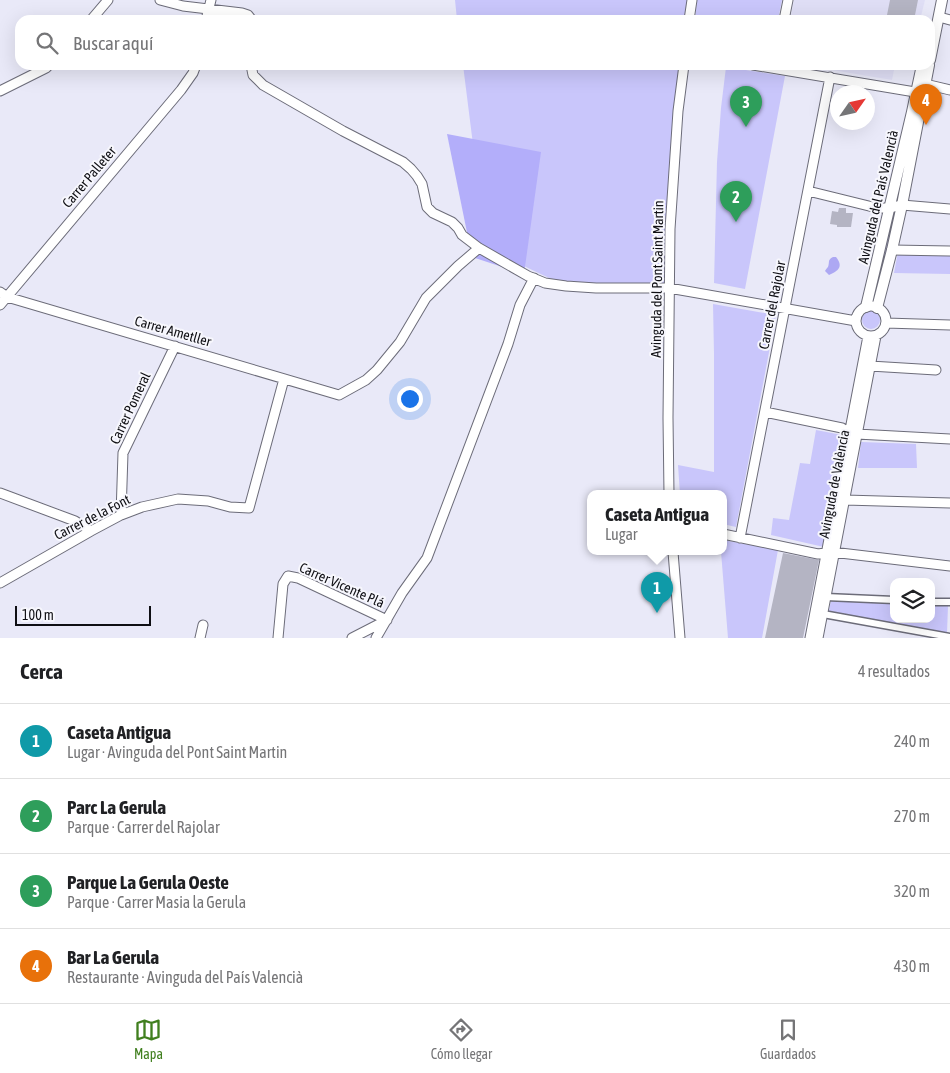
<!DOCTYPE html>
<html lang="es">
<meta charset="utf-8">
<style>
:root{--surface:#fff;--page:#f2f2f2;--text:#202124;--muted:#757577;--line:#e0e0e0;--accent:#407f1e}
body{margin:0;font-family:"Asap Condensed",sans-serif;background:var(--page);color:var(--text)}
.controls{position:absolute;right:15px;bottom:15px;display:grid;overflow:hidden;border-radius:10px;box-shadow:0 5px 20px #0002}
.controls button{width:45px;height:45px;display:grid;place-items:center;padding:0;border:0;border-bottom:1px solid var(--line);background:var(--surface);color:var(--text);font:25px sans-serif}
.compass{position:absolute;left:830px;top:85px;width:45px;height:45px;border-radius:50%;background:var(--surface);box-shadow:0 5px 20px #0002;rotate:56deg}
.scale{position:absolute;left:15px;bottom:12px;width:136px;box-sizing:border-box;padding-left:5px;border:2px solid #0f0f14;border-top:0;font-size:14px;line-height:18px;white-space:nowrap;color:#0f0f14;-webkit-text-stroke:4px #f7f7fd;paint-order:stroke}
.you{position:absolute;left:409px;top:398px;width:18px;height:18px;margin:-12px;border:4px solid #fff;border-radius:50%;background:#1a73e8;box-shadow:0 0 0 8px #1a73e833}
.badge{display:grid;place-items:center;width:32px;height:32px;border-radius:50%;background:var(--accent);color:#fff;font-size:16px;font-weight:700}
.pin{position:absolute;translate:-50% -41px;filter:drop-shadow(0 1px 2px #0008)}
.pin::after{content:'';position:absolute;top:26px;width:18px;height:15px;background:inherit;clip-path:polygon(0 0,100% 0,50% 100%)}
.popup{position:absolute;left:587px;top:490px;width:140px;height:65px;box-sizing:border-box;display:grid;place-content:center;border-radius:10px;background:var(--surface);filter:drop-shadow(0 1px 4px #0005);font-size:16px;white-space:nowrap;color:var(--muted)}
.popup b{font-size:19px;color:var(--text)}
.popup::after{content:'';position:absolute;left:50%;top:100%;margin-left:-10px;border:10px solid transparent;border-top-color:var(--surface)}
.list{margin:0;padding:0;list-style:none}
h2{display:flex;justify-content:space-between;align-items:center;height:65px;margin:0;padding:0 20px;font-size:21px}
h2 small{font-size:16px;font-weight:400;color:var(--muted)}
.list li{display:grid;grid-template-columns:32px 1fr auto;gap:15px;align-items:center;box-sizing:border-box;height:75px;padding:0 20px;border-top:1px solid var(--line)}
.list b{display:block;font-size:19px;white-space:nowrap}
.list p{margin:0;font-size:16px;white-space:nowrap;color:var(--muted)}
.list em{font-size:16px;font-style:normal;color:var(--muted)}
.icon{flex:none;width:28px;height:28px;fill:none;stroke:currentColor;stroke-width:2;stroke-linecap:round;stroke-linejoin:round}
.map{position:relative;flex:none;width:950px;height:638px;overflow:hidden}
.search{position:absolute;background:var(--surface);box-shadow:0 5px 20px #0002;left:15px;right:15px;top:15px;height:55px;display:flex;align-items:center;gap:12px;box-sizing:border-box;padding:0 18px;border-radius:15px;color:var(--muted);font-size:19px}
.sheet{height:365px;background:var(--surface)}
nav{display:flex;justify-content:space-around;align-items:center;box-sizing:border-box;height:70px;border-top:1px solid var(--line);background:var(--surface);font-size:14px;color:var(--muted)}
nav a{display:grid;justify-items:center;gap:2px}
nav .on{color:var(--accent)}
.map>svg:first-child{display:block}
.built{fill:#dfdef5}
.green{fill:#c9c6fb}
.forest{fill:#b3aefa}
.water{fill:#ada8f3}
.building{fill:#b4b4c3}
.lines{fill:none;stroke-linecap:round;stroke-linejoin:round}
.pedestrian-casing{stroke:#6c6c79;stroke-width:9}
.minor-casing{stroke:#6c6c79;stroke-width:11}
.tertiary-casing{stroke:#6c6c79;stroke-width:12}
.pedestrian{stroke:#fff;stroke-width:6}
.minor{stroke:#fff;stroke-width:9}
.tertiary{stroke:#fff;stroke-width:10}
.labels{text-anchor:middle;stroke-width:4;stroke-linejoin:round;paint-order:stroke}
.street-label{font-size:14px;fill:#0f0f14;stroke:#f7f7fd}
</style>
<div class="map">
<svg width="950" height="638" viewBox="0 0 950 638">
<rect width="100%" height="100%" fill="#e9e9f8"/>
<path class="built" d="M 794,0 L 925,0 L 920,20 L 790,20 Z
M 802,65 L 895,65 L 892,80 Z"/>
<path class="green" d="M 455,0 L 691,0 L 689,20 L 457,20 Z
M 697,0 L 782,0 L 778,20 L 695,20 Z
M 463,65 L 684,65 L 669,288 L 566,286 L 486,248 Z
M 726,67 L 785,76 L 745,289 L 714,283 L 717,162 L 721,108 Z
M 892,216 L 896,218 L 876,304 L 871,303 Z
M 898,252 L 950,255 L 950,274 L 894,273 Z
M 713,304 L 776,315 L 736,527 L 723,524 L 723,494 L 680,494 L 678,465 L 714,472 L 714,354 Z
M862 320a9 9 0 1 1 18 0a9 9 0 1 1-18 0Z
M 816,430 L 842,435 L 824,547 L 771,535 L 773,518 L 789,520 L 800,463 L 810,464 Z
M 861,442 L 916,444 L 917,468 L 858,468 Z
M 723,540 L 778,550 L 762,638 L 728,638 L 721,552 L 723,552 Z
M 831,600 L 894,603 L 894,619 L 931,619 L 931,605 L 948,606 L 947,633 L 829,611 Z"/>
<path class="forest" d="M 447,134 L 541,152 L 524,274 L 472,257 Z"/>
<path class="water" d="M 833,257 L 836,257 C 844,267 838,271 829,275 L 825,271 C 826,269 827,268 828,267 C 830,262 827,260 833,257 Z"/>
<path class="building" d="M 890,0 L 918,0 L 914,20 L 886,20 Z
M 839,208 L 846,208 L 846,213 L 853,213 L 851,227 L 837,227 L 837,225 L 830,224 L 832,211 L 838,212 Z
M 783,553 L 819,560 L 803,638 L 765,638 Z"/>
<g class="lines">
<g class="pedestrian-casing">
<path id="pedestrian" d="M 826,597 L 894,600
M 931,602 L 950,602
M 823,614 L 950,637"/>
</g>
<g class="minor-casing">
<path id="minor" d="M 160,0 L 183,6 L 242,13 L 248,15 L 252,20
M 939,17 L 950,20
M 91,20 L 108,0
M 206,20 L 211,0
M 689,20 L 692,0
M 784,20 L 788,0
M 251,65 L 253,75 L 263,85 L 343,131 L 403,162 L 411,169 L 417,176 L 422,184 L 427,207 L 433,213 L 452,222 L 458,228 L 462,235 L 479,248 L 528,276 L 545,283 L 566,286 L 596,288 L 669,288 L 856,321
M 753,65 L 921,93
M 925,84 L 950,90
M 0,91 L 46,68 L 49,65
M 808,191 L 877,208 L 889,208 L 902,205 L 950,209
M 892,250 L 950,251
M 0,292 L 7,297 L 339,395 L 366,380 L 377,370 L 400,342 L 426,298 L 458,266 L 479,248
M 0,305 L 181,90 L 193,73 L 196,65
M856 321a15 15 0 1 1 30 0a15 15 0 1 1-30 0Z
M 886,323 L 950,325
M 870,366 L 936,370
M 765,412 L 842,428 L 850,433 L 857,434 L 950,439
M 0,493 L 75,521 L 91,531
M 669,494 L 668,418 L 670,229 L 678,111 L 684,65
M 845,500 L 950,503
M 121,515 L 123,453 L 175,346
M 723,534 L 818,554 L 832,552 L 950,566
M 740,538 L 830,77
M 673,552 L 680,638
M 0,583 L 91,531 L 121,515 L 142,507 L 178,499 L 208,501 L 230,507 L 249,508 L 284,379
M 200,638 L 203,625
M 278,638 L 283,584 L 288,576 L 298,578 L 387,620
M 352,638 L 387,620
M 376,638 L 402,593 L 427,558 L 508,344 L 520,305 L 534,278
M 810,638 L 868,336
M 818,638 L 876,336"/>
</g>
<g class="tertiary-casing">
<path id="tertiary" d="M 930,60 L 942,0
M 866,307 L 912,112 L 922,65
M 877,308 L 892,250 L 902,205 L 929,65"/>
</g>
<use href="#pedestrian" class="pedestrian"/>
<use href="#minor" class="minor"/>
<use href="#tertiary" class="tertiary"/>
</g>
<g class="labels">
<g class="street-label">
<text transform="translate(89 177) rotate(-50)" y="5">Carrer Palleter</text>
<text transform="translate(878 197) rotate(-77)" y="5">Avinguda del País Valencià</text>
<text transform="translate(657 279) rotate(-89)" y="5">Avinguda del Pont Saint Martin</text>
<text transform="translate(772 305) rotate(-79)" y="5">Carrer del Rajolar</text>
<text transform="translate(173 331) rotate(16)" y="5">Carrer Ametller</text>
<text transform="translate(130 408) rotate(-65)" y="5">Carrer Pomeral</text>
<text transform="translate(834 484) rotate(-79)" y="5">Avinguda de València</text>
<text transform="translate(92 517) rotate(-27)" y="5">Carrer de la Font</text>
<text transform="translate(342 585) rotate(24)" y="5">Carrer Vicente Plá</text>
</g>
</g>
</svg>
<div class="controls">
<button><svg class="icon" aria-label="layers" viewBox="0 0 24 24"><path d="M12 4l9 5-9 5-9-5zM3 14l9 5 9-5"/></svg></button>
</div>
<svg class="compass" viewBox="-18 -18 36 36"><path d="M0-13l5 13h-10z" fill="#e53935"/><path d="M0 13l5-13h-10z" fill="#757577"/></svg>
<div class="scale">100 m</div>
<div class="you"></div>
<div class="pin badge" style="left:657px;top:613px;background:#0f9aa8">1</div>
<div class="popup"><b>Caseta Antigua</b>Lugar</div>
<div class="pin badge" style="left:736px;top:222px;background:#2e9e5b">2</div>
<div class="pin badge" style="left:746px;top:127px;background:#2e9e5b">3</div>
<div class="pin badge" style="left:926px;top:125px;background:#e8710a">4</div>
<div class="search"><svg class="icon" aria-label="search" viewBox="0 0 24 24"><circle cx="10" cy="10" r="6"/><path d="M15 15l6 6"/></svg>Buscar aquí</div>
</div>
<section class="sheet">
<h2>Cerca<small>4 resultados</small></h2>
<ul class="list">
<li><span class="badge" style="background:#0f9aa8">1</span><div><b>Caseta Antigua</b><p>Lugar · Avinguda del Pont Saint Martin</p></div><em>240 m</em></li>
<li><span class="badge" style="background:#2e9e5b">2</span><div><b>Parc La Gerula</b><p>Parque · Carrer del Rajolar</p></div><em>270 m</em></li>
<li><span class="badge" style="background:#2e9e5b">3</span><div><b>Parque La Gerula Oeste</b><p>Parque · Carrer Masia la Gerula</p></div><em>320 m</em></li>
<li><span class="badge" style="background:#e8710a">4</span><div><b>Bar La Gerula</b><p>Restaurante · Avinguda del País Valencià</p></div><em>430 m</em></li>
</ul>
</section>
<nav>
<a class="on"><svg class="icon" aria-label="map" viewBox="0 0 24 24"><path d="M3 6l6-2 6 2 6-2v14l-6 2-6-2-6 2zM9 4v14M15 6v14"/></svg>Mapa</a>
<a><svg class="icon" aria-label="directions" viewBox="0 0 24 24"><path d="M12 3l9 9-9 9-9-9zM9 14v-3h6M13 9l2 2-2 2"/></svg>Cómo llegar</a>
<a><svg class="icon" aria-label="saved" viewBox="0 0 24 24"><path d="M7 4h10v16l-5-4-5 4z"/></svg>Guardados</a>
</nav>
